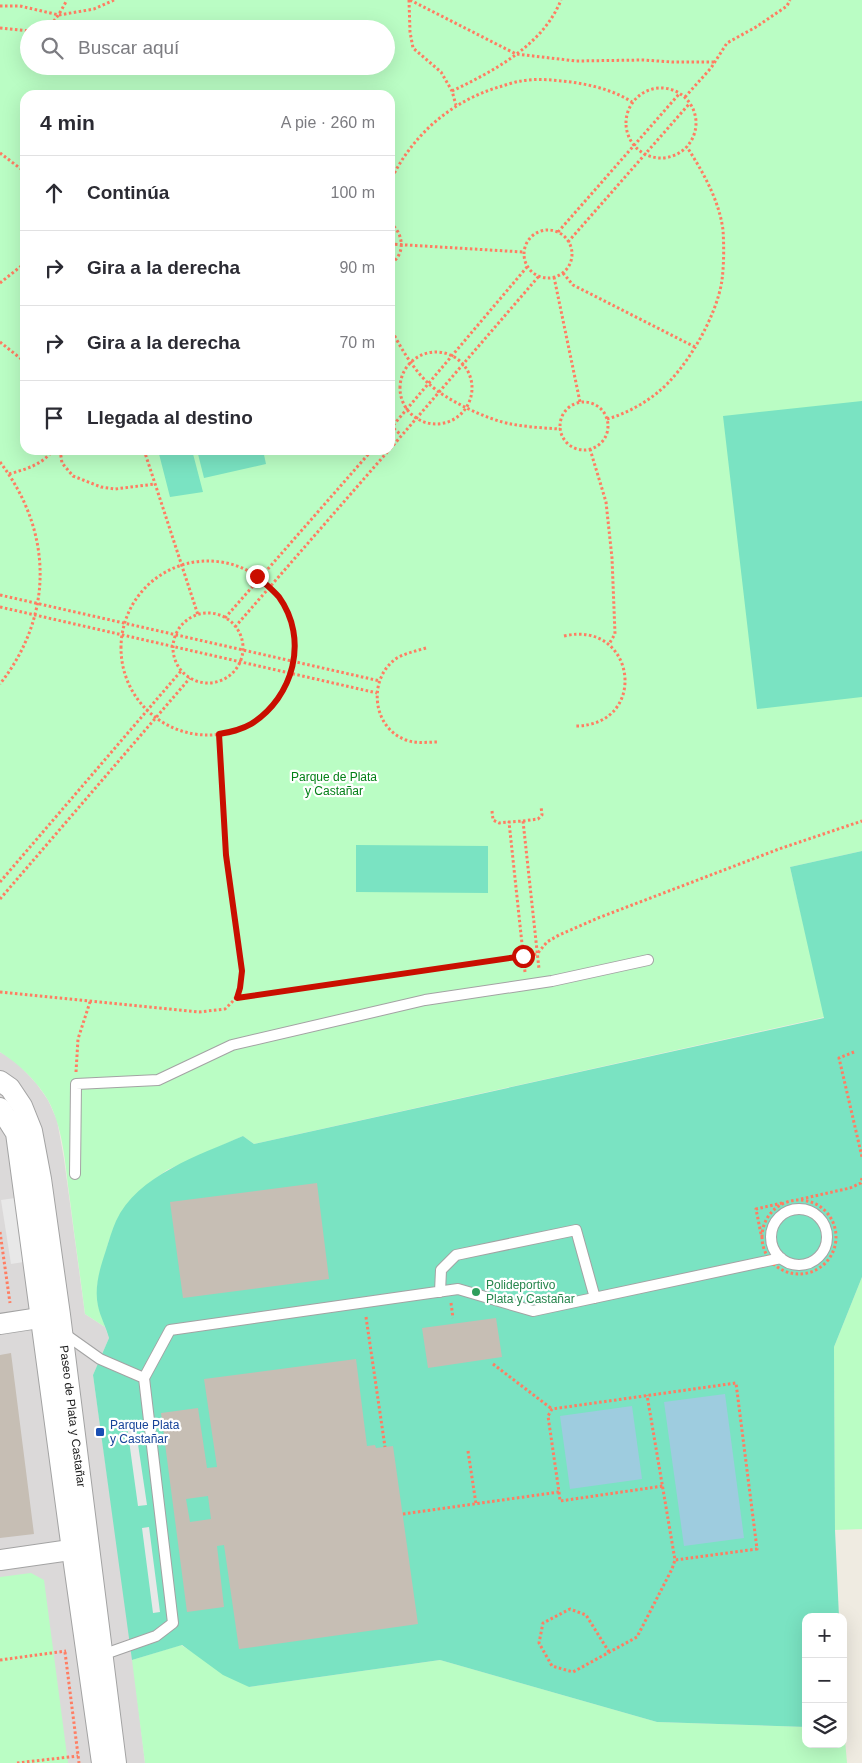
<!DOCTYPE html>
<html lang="es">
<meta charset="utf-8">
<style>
:root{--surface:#fff;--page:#f2f2f3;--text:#2b2b33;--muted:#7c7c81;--line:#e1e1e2}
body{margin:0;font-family:Arial,sans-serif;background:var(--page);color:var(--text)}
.controls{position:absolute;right:15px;bottom:15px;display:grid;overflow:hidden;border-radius:10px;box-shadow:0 5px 20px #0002}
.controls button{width:45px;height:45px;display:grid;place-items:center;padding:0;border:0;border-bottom:1px solid var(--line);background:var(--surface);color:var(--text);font:25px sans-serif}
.stop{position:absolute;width:15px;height:15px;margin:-11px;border:4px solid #c90e00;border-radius:50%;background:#fff}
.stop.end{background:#c90e00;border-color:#fff;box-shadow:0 1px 5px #0008}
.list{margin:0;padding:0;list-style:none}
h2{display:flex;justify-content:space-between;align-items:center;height:65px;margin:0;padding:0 20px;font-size:21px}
h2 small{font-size:16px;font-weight:400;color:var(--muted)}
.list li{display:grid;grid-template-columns:32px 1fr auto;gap:15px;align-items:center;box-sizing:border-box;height:75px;padding:0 20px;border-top:1px solid var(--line)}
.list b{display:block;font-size:19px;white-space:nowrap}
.list em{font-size:16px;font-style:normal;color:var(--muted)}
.icon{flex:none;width:28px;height:28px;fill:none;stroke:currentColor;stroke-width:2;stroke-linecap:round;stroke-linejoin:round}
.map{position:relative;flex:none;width:862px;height:1763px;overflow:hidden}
.search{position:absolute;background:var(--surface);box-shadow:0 5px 20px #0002;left:20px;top:20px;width:375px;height:55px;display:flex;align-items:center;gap:12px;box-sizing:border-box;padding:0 18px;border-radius:28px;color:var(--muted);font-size:19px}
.panel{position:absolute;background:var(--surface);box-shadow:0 5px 20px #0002;left:20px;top:90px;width:375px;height:365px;border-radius:15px}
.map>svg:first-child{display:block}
.residential{fill:#dbd9d9}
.park{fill:#bafdc4;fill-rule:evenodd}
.pitch{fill:#7ae3c2}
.parking{fill:#e8e8e8}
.water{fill:#9eccdf}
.building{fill:#c6beb4;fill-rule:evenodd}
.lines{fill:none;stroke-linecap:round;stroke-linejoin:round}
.service-casing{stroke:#a3a3a3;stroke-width:12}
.minor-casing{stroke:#a3a3a3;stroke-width:22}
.path{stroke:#ff7d62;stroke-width:3;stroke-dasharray:2.5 2.5;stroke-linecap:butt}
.service{stroke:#fff;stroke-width:10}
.minor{stroke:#fff;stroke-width:20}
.route{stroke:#c90e00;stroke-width:6}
.leisure-dot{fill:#2e9e5b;stroke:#fff;stroke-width:2}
.transit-dot{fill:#1a4fb4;stroke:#fff;stroke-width:2}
.labels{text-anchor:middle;stroke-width:4.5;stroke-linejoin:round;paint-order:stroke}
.park-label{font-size:12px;fill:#048018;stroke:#fff}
.leisure-label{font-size:12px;fill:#27864d;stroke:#fff;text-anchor:start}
.street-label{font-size:12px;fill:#1c1c1c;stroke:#fff}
.transit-label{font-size:12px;fill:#164399;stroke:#fff;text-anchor:start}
</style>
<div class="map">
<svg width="862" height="1763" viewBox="0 0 862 1763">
<rect width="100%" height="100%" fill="#efebe1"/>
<path class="residential" d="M 0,1052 L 15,1061 L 36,1083 L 48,1100 L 57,1120 L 64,1159 L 85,1314 L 105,1327 L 109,1338 L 93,1375 L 131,1644 L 145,1763 L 0,1763 Z"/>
<path class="park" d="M 0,0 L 862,0 L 862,851 L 790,867 L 825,1017 L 254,1144 L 243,1136 L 167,1170 L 148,1184 L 128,1203 L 109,1240 L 97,1286 L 98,1305 L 105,1327 L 85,1314 C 80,1274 74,1233 69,1193 C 65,1162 63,1128 48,1100 C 36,1080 19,1064 0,1052 ZM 29,29 L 386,29 L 386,66 L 29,66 ZM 25,95 L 390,95 L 390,450 L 25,450 Z
M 862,1277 L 862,1529 L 835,1530 L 834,1347 Z
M 31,1573 L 44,1580 L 68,1763 L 0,1763 L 0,1577 Z
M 181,1645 L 249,1687 L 440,1660 L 657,1722 L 806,1727 L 806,1744 L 843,1744 L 844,1728 L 847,1763 L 145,1763 L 132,1660 Z"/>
<path class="pitch" d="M 862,401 L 862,697 L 757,709 L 723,416 Z
M 158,450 L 192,450 L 203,492 L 170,497 Z
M 197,450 L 263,450 L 266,464 L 204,478 Z
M 356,845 L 488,846 L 488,893 L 356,892 Z
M 862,851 L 862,1277 L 834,1347 L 835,1530 L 839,1617 L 806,1617 L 806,1727 L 657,1722 L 440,1660 L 249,1687 L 223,1675 L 182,1645 L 132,1660 L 93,1375 L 109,1338 C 106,1327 100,1316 98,1306 C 94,1287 100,1268 106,1250 C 109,1240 112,1230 116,1221 C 137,1175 200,1155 243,1136 L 254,1144 L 824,1018 L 790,867 Z"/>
<path class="parking" d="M 15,1198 L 24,1262 L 11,1264 L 1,1200 Z
M 135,1424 L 147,1505 L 138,1506 L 127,1426 Z
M 149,1527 L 160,1612 L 153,1613 L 142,1528 Z"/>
<path class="water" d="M 725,1394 L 744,1538 L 684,1546 L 664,1402 Z
M 632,1406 L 642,1479 L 570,1489 L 560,1416 Z"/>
<path class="building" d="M 317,1183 L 329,1279 L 183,1298 L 170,1202 Z
M 496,1318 L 502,1357 L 428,1368 L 422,1328 Z
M 11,1353 L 34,1534 L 0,1538 L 0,1355 Z
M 356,1359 L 367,1446 L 375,1445 L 376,1448 L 393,1446 L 418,1624 L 239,1649 L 224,1545 L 217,1546 L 224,1607 L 187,1612 L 161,1413 L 198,1408 L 207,1468 L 217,1467 L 204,1379 ZM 208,1496 L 211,1519 L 190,1522 L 186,1499 Z"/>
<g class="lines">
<g class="service-casing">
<path id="service" d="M 75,1174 L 76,1084 L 158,1080 L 232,1045 L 425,1000 L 552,981 L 648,960
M771 1237a28 28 0 1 1 56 0a28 28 0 1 1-56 0Z
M 440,1292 L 441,1270 L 456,1255 L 576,1230 L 595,1298
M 62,1332 L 100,1359 L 144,1378
M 102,1655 L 156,1636 L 173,1623 L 144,1378 L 170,1330 L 458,1289 L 533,1311 L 781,1258"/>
</g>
<g class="minor-casing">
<g id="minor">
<path id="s1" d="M 0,1081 L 10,1088 L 22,1106 L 32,1131 L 41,1179 L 60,1315 L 116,1763"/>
<path d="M 0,1108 L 16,1133 L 72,1550 L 102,1763"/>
<path d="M 0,1324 L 52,1316"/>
<path d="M 0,1560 L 84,1548"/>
</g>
</g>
<path class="path" d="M 409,0 L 410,32 L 413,48 L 441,72 L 452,91 L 456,105
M 410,0 L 516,54 L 576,61 L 643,60 L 672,62 L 714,62
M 0,6 L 20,6 L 59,15 L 94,9 L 114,0
M 0,28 L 29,31
M 41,29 C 55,25 60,12 67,0
M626 123a35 35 0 1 1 70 0a35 35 0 1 1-70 0Z
M 452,91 C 494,71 543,45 561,0
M 685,97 L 711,68 L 727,43 L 756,27 L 787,6 L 790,0
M 0,153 L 25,172
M 390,182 C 411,136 451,101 499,87 C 506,85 514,82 521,81 C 537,78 554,80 571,82 C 592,85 613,90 632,102
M 390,223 C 404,233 406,255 390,264
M524 254a24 24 0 1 1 48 0a24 24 0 1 1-48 0Z
M 558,232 L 680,93
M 568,242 L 690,103
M 390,244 L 523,252
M 563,273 L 573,285 L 695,347
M 554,277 L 580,402
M 0,283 L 25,263
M 390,327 C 400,347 413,369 429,384 C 446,400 488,420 511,424 C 527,427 544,428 560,429
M 0,342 L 25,362
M400 388a36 36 0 1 1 72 0a36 36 0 1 1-72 0Z
M560 426a24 24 0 1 1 48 0a24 24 0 1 1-48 0Z
M 607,419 C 625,414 642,405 657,393 C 686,370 717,316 722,280 C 724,264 724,246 723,230 C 719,200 703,172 687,147
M 390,425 L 401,435
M 390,429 L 527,267
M 390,449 L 539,276
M 590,449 L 606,502 L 612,558 L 615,634 L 609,644
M 60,450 L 62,463 L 73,476 L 101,487 L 115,489 L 155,484
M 144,450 L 198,615
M 0,462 C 53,532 54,615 0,684
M 9,474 C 26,469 42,465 53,450
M121 648a87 87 0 1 1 174 0a87 87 0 1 1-174 0Z
M 0,595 L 380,681
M 0,607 L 377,693
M173 648a35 35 0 1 1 70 0a35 35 0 1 1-70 0Z
M 225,618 L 372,450
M 235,627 L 389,450
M 564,636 C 636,619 650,726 575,726
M 426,648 C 416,651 406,653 397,658 C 367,678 372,728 406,740 C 417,744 427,742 437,742
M 492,811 L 493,820 L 499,823 L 509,822
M 523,821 L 538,819 L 542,815 L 541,806
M 0,882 L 181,671
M 0,899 L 190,678
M 525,972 L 509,822 L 523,821 L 539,969
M 0,992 L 199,1012 L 225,1009 C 240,995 240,991 242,971 L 226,855 L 219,735
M 237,998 L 537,954 L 547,942 L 559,935 L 598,918 L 779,849 L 862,821
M 854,1052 L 839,1058 L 862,1157
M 76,1072 L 78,1039 L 90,1002
M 801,1199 L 850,1188 L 861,1183 L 862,1178
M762 1237a37 37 0 1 1 74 0a37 37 0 1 1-74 0Z
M 0,1232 L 10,1303
M 761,1234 L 756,1209 L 782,1203
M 451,1303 L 453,1318
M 366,1317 L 385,1447
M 493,1364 L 552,1409
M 468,1451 L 476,1504
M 559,1492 L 560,1501 L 663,1486
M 403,1514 L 559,1492 L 548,1416 L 552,1409 L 736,1383 L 757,1549 L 675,1560 L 647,1395
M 65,1652 L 79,1763
M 609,1652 L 586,1615 L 570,1609 L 543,1623 L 539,1643 L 552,1666 L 573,1672 L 637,1637 L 672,1569 L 675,1560
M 0,1660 L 66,1651
M 17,1763 L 78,1756"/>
<use href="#service" class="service"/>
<use href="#minor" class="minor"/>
</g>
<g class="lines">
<path class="route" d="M 257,576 C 264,583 272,589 279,597 C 309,639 294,697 251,724 C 241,730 230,732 219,734 L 226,855 L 242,971 L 240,988 L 237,998 L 523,956"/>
</g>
<circle class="leisure-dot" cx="476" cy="1292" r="5"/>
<rect class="transit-dot" x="95" y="1427" width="10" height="10" rx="2.5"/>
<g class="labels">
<g class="park-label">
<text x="334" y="781">Parque de Plata<tspan x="334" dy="14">y Castañar</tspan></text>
</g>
<g class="leisure-label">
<text x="486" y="1289">Polideportivo<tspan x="486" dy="14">Plata y Castañar</tspan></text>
</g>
<g class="street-label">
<text dy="4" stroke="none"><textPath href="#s1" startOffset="349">Paseo de Plata y Castañar</textPath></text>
</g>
<g class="transit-label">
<text x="110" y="1429">Parque Plata<tspan x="110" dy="14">y Castañar</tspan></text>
</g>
</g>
</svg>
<div class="controls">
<button>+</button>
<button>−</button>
<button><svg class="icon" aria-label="layers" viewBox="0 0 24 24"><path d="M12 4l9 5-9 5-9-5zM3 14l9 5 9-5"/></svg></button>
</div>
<div class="stop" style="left:523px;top:956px"></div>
<div class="stop end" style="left:257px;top:576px"></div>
<div class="search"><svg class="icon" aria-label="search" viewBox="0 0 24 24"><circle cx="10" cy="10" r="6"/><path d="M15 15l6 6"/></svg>Buscar aquí</div>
<section class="panel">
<h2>4 min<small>A pie · 260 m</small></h2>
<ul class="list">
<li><svg class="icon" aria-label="ahead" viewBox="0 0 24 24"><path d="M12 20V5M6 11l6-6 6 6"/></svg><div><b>Continúa</b></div><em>100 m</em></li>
<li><svg class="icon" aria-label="right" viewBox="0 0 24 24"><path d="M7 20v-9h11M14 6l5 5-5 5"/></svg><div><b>Gira a la derecha</b></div><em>90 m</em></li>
<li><svg class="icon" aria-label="right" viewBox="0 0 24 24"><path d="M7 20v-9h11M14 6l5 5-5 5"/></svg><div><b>Gira a la derecha</b></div><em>70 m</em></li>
<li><svg class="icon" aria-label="arrive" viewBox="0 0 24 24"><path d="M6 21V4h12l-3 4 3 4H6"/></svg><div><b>Llegada al destino</b></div></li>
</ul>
</section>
</div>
